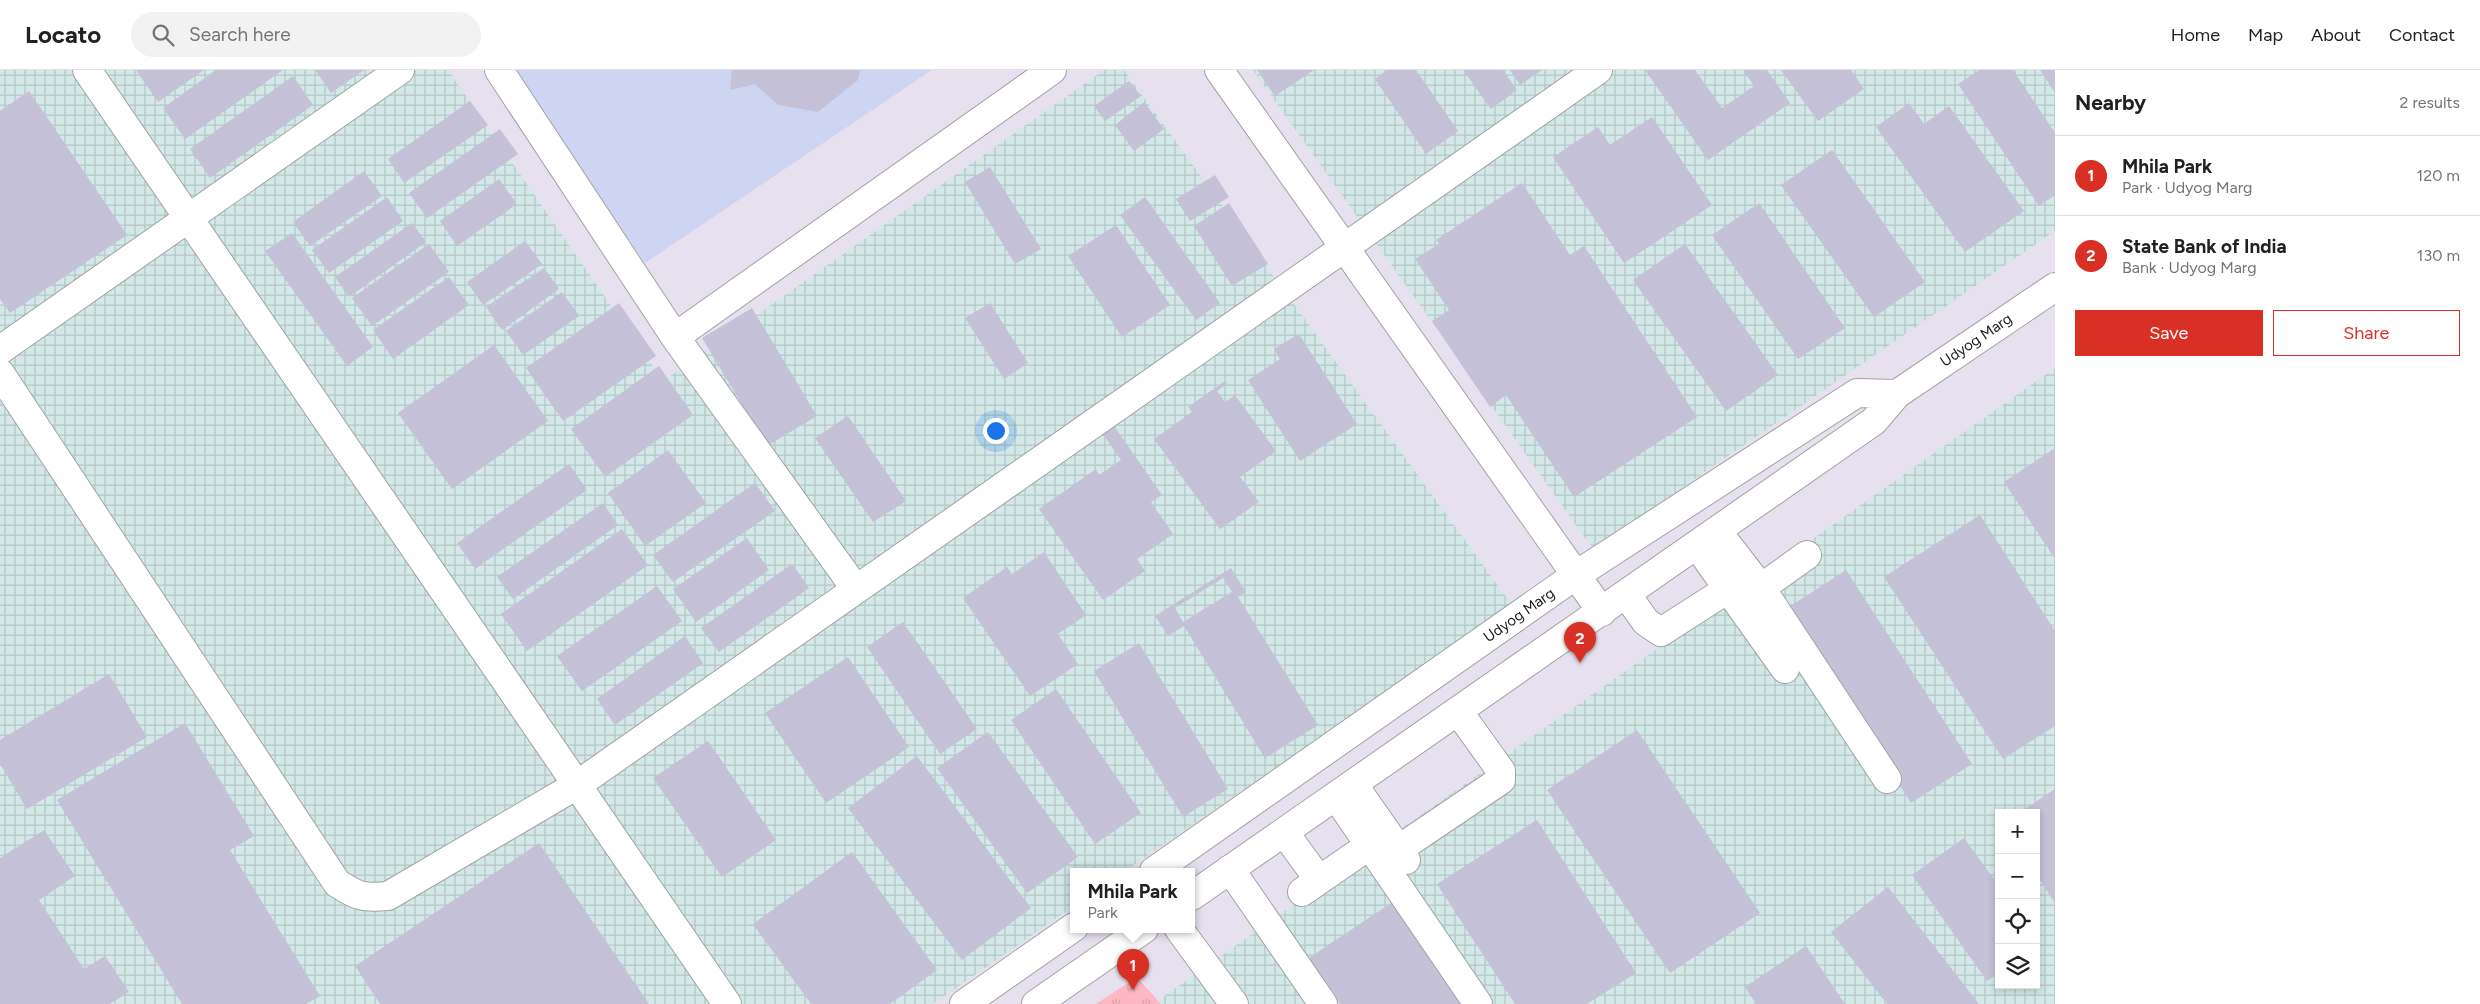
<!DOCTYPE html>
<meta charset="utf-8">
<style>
:root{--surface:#fff;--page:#f2f2f2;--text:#202124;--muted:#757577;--line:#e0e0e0;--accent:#d93025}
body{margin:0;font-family:Figtree,sans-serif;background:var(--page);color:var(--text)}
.controls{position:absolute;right:15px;bottom:15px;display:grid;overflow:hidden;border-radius:0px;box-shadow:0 2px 8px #0003}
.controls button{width:45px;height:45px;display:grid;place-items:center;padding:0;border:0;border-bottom:1px solid var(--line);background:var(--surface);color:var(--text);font:25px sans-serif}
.you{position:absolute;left:995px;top:360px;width:18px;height:18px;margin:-12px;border:4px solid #fff;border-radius:50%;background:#1a73e8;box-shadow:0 0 0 8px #1a73e833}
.badge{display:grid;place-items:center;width:32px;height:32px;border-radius:50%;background:var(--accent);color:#fff;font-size:16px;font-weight:700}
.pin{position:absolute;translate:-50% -41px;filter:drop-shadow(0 1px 2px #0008)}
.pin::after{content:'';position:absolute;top:26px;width:18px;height:15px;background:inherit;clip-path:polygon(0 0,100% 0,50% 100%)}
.popup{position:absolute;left:1070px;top:798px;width:125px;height:65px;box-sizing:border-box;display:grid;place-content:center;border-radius:0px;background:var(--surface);filter:drop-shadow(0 1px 4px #0005);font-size:16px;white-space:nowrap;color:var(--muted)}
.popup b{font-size:19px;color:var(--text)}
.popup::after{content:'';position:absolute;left:50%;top:100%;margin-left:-10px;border:10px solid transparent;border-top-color:var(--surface)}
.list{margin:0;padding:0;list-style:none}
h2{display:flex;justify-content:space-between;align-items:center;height:65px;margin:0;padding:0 20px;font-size:21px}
h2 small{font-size:16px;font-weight:400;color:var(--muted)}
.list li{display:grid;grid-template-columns:32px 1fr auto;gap:15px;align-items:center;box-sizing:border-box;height:80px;padding:0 20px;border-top:1px solid var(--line)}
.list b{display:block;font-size:19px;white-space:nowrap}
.list p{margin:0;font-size:16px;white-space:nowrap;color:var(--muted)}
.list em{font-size:16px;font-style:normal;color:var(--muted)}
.actions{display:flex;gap:10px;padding:15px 20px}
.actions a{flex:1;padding:11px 0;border:1px solid var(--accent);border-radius:0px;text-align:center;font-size:18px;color:var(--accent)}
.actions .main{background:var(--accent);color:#fff}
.icon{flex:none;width:28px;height:28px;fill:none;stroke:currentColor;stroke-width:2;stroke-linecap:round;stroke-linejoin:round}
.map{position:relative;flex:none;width:2055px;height:934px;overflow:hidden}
header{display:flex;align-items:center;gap:30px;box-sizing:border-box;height:70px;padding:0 25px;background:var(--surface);border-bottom:1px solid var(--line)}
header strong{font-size:24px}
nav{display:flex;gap:28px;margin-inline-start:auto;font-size:18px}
.search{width:350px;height:45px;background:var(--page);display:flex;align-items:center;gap:12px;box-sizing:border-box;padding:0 18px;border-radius:28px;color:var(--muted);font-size:19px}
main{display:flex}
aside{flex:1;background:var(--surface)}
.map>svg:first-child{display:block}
.commercial{fill:#ced5f2}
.industrial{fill:url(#industrial-grid);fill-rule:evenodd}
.park{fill:url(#park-tufts)}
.building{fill:#c5c1d6;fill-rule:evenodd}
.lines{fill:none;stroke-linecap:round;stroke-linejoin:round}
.minor-casing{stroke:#a3a3a3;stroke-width:30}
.minor{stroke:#fff;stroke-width:28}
.labels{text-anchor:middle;stroke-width:4;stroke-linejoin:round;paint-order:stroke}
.street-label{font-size:15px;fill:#1c1c1c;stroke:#fff}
</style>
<header>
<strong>Locato</strong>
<div class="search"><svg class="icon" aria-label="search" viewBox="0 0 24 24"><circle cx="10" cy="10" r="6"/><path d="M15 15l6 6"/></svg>Search here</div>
<nav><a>Home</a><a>Map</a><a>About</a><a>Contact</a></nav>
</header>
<main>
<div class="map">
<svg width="2055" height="934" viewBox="0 0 2055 934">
<defs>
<pattern id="industrial-grid" width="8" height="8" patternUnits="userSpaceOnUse" patternTransform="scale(1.25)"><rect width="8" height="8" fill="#d2e9e8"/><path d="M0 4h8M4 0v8" fill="none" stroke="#b4c7c6"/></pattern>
<pattern id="park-tufts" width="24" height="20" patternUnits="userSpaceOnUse" patternTransform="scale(1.25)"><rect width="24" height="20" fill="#ffb8c3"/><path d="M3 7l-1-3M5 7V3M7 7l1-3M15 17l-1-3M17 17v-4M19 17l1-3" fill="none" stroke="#da9ea7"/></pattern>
</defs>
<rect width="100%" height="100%" fill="#e7e1ef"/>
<path class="commercial" d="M 513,0 L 932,0 L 645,193 Z"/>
<path class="industrial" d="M 0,0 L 448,0 L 663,311 L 1104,0 L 1124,0 L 1512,535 L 1125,801 L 1074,801 L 1074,836 L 933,934 L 0,934 Z
M 1253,0 L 2055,0 L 2055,161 L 1593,479 Z
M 2055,298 L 2055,934 L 1153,934 ZM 1999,743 L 2036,743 L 2036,915 L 1999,915 Z"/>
<path class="park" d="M 1137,907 L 1161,934 L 1096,934 Z"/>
<path class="building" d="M 136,0 L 204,0 L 158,32 Z
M 216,0 L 283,0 L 185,69 L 163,38 Z
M 315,0 L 364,0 L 331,23 Z
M 732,0 L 860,0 L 858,10 L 818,42 L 778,35 L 755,14 L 730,20 Z
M 1257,0 L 1314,0 L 1275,26 Z
M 1387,0 L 1416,0 L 1458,61 L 1426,84 L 1375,9 Z
M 1463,0 L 1503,0 L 1517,20 L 1491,39 Z
M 1510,0 L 1542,0 L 1520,15 Z
M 1645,0 L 1695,0 L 1722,38 L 1754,16 L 1743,0 L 1767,0 L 1790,33 L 1708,90 Z
M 1781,0 L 1851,0 L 1864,19 L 1818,51 Z
M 1979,0 L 2013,0 L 2055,63 L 2055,125 L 2039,136 L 1958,14 Z
M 2040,0 L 2055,0 L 2055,23 Z
M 293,6 L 313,35 L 210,108 L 190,79 Z
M 1129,11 L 1141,26 L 1105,51 L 1094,36 Z
M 29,21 L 127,165 L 10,243 L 0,229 L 0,41 Z
M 470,31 L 488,55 L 404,113 L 388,89 Z
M 1144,32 L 1164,59 L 1134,81 L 1115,55 Z
M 1909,33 L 1924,54 L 1949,36 L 2024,141 L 1965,182 L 1876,57 Z
M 1652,47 L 1712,135 L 1624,193 L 1553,87 L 1598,57 L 1610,75 Z
M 500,59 L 518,84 L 427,148 L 409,123 Z
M 1832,80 L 1925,212 L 1874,247 L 1781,115 Z
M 990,97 L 1041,179 L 1015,194 L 965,112 Z
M 364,101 L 382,126 L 310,176 L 293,152 Z
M 1215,105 L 1229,127 L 1190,151 L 1176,129 Z
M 499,109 L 517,134 L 457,176 L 440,151 Z
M 1522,113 L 1570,185 L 1584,176 L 1697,347 L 1574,427 L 1506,325 L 1490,337 L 1432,251 L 1449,240 L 1415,189 L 1439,174 L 1436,170 Z
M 387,127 L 403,151 L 329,203 L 312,180 Z
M 1145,127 L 1220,233 L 1196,250 L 1120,145 Z
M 1229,133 L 1268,194 L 1232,216 L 1194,156 Z
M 1759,133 L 1845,258 L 1798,289 L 1712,165 Z
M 412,153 L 426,172 L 349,227 L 335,207 Z
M 1116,155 L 1170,235 L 1122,267 L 1068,186 Z
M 292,163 L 373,277 L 347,296 L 265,181 Z
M 525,171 L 542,194 L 483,235 L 467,212 Z
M 429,174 L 449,202 L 372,256 L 352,228 Z
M 1685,174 L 1778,305 L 1726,341 L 1633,210 Z
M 544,198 L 559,219 L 502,260 L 486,237 Z
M 449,207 L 469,235 L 393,289 L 373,260 Z
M 562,222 L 579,246 L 523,285 L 506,261 Z
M 619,233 L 656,286 L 563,351 L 526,298 Z
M 990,233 L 1028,293 L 1004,309 L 965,248 Z
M 752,238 L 817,346 L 767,376 L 702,268 Z
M 1299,264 L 1357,354 L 1300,391 L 1248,310 L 1280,289 L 1274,279 Z
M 494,275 L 548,351 L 452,419 L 398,343 Z
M 659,296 L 693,345 L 605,407 L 571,359 Z
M 1225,311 L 1227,314 L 1217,321 L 1225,332 L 1235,325 L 1276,381 L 1240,407 L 1259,432 L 1220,459 L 1154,369 L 1192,342 L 1188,337 Z
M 848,346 L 906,431 L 873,452 L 815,368 Z
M 1112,353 L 1162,425 L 1151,432 L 1173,464 L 1137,489 L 1145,501 L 1103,530 L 1039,439 L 1096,399 L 1099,405 L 1121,390 L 1100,360 Z
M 2055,378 L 2055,489 L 2004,412 Z
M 668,380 L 706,433 L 645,476 L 608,423 Z
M 569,394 L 587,420 L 475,499 L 457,473 Z
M 755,413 L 775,441 L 673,512 L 653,485 Z
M 603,433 L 618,455 L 513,529 L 497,507 Z
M 1980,445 L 2055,561 L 2055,656 L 2003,689 L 1884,507 Z
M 622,459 L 648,495 L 527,581 L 501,544 Z
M 747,468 L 769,500 L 696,552 L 673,519 Z
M 1044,482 L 1086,545 L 1058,564 L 1078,594 L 1030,626 L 963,528 L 1007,497 L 1012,504 Z
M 792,494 L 809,518 L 719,582 L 701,558 Z
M 1231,498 L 1246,522 L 1238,527 L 1318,655 L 1265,688 L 1184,556 L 1168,566 L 1155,546 ZM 1223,508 L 1232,522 L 1183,552 L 1175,538 Z
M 1846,500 L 1972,694 L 1911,733 L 1786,539 Z
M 657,516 L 682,551 L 582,621 L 557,586 Z
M 903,552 L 977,659 L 940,684 L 867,577 Z
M 685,566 L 703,593 L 615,655 L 597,629 Z
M 1139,573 L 1228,719 L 1183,747 L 1094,601 Z
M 848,587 L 909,677 L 826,733 L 765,643 Z
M 109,604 L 147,667 L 27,739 L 0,694 L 0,670 Z
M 1056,619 L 1141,743 L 1095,774 L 1011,650 Z
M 185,653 L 254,766 L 230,780 L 320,926 L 306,934 L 182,934 L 57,730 Z
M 1637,660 L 1760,843 L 1670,903 L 1547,720 Z
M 988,662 L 1078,787 L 1027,823 L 937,698 Z
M 708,671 L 776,770 L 722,807 L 653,708 Z
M 917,686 L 1031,838 L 962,890 L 848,738 Z
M 2055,719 L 2055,833 L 2036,804 L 2036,743 L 2019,743 Z
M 1537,750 L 1636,903 L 1587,934 L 1515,934 L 1437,814 Z
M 44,760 L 75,806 L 39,830 L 84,899 L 105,886 L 129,922 L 110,934 L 0,934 L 0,788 Z
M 1964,768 L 1999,816 L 1999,903 L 1987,911 L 1912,805 Z
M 539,773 L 649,934 L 380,934 L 355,896 Z
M 852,782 L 937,900 L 890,934 L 811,934 L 753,854 Z
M 1888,817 L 1979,934 L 1887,934 L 1831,862 Z
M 1400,827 L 1472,934 L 1340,934 L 1309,888 Z
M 1806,876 L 1845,934 L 1756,934 L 1745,917 Z"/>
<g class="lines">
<g class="minor-casing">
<path id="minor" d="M 87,0 L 727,934
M 499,0 L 675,267 L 855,518
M 1219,0 L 1602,542
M 675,267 L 1052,0
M 0,280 L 400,0
M 0,303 L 337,813 C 358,827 363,828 388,826 L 577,715 L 1598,0
M 1717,461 L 1761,518 L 1887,709
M 1761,518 L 1807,485
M 1728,519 L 1785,599
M 1626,524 L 1646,552 L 1661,562 L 1728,519 L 1697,475
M 1353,714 L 1406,790
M 1336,726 L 1478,934
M 1284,762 L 1319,810
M 1399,779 L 1501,710 L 1501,701 L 1458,641
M 1230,799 L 1323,934
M 1154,801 L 1576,505 L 1857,323 L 1897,324
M 1302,822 L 1370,775
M 1192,826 L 1874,351 L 1897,324 L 2055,217
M 1179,859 L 1234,934
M 964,934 L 1074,857
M 1036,934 L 1144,859"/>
</g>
<use href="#minor" class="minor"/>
</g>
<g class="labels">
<g class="street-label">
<text transform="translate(1976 270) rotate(-34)" y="5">Udyog Marg</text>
<text transform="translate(1519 545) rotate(-35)" y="5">Udyog Marg</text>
</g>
</g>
</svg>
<div class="controls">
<button>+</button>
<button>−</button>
<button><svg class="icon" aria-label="locate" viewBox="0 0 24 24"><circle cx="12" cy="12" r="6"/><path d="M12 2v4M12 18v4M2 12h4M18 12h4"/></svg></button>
<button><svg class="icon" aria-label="layers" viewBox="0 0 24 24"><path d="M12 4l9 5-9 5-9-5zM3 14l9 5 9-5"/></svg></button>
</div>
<div class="you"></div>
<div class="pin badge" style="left:1133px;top:920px">1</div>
<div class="popup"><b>Mhila Park</b>Park</div>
<div class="pin badge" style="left:1580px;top:593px">2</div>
</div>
<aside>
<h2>Nearby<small>2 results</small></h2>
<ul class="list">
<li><span class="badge">1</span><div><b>Mhila Park</b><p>Park · Udyog Marg</p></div><em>120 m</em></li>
<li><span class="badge">2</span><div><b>State Bank of India</b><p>Bank · Udyog Marg</p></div><em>130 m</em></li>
</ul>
<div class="actions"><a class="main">Save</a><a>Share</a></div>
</aside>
</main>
